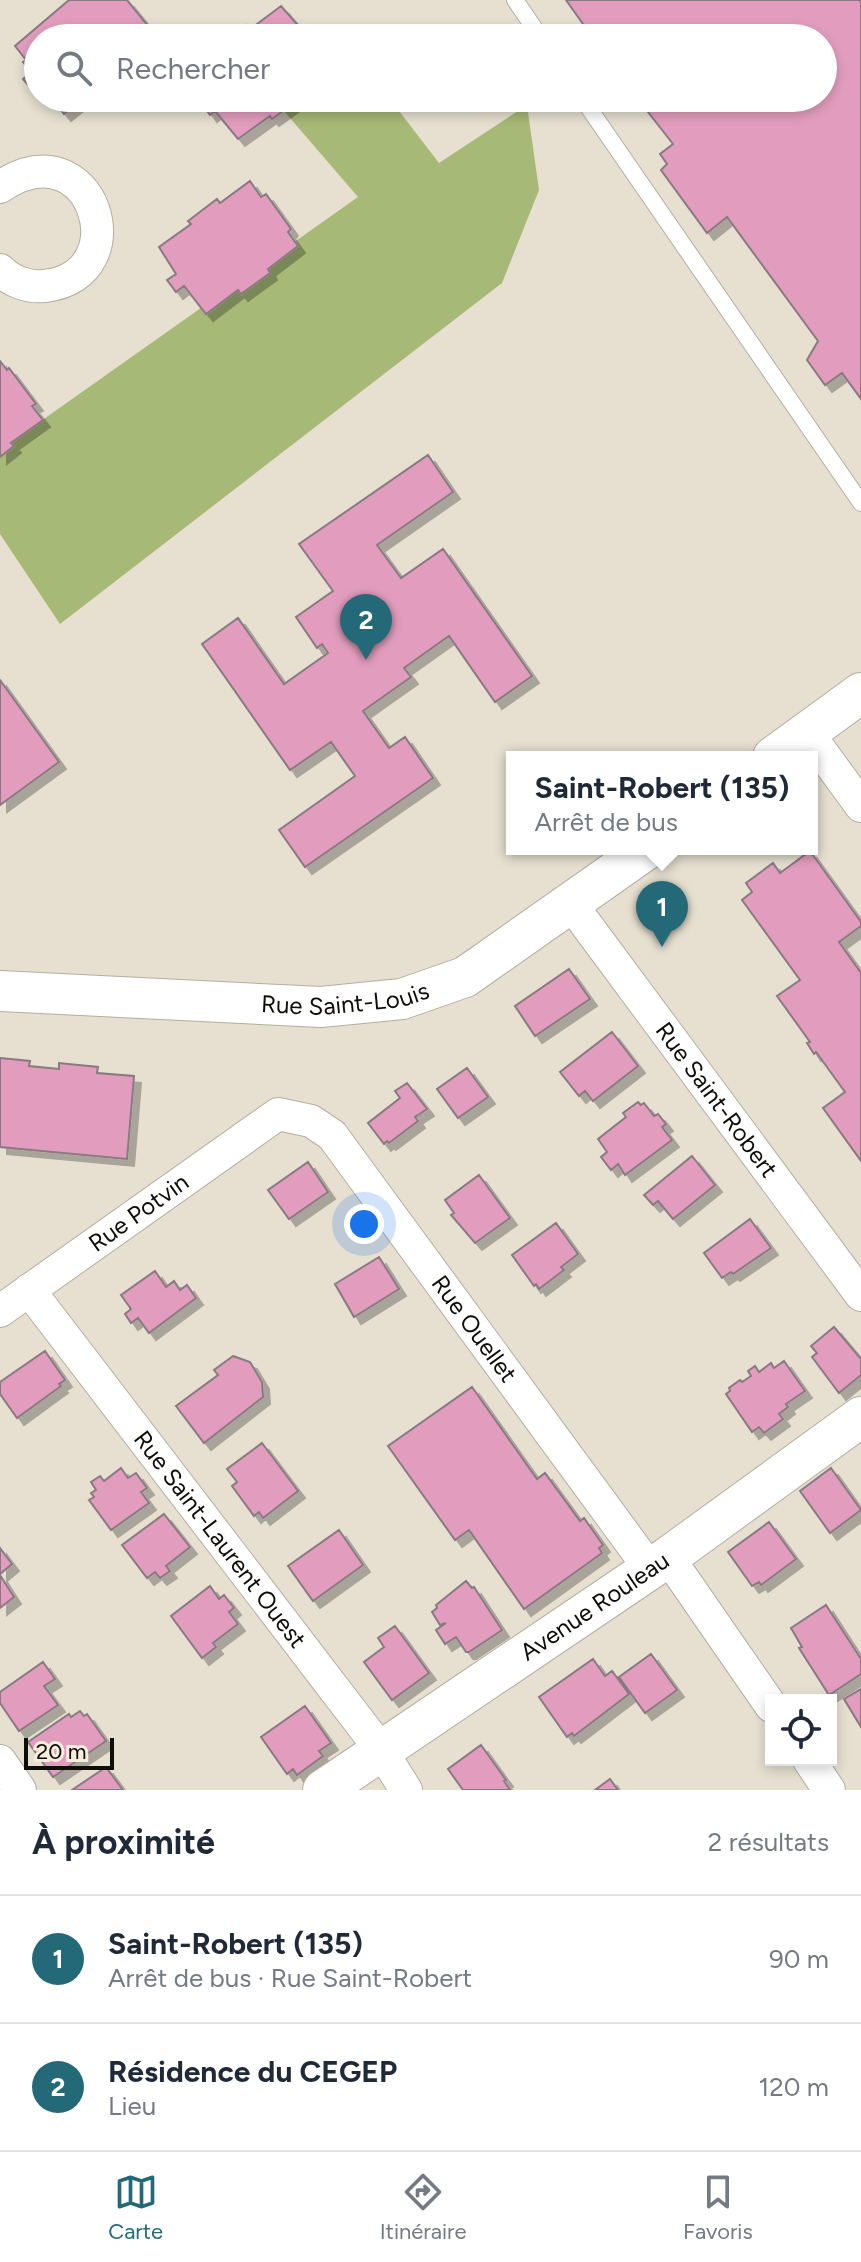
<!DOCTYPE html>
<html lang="fr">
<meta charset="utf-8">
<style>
:root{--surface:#fff;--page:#f6f6f7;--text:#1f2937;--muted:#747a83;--line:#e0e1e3;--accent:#236978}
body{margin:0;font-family:Figtree,sans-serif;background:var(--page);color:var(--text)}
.controls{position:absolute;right:24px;bottom:24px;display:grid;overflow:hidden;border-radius:0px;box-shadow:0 4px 12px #0003}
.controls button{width:72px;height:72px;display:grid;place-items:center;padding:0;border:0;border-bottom:2px solid var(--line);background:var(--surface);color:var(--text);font:40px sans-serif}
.scale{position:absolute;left:24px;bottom:20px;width:90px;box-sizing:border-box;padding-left:8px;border:4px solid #0f0d08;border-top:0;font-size:22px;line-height:28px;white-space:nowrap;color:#0f0d08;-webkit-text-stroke:6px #f4edde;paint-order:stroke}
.you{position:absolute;left:364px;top:1224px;width:28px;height:28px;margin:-20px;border:6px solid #fff;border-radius:50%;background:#1a73e8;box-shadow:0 0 0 12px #1a73e833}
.badge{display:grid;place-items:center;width:52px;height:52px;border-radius:50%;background:var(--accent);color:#fff;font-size:26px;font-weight:700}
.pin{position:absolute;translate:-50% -66px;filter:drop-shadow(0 2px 4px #0008)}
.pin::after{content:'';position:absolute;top:42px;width:28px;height:24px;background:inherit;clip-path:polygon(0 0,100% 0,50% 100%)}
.popup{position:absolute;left:506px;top:751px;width:312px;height:104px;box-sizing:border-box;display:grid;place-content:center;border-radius:0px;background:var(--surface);filter:drop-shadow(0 2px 6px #0005);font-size:26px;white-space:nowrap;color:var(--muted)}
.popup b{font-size:30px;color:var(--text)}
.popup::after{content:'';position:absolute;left:50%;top:100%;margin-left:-16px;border:16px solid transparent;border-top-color:var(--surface)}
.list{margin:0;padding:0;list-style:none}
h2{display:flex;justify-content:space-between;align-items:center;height:104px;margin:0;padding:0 32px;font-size:34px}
h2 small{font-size:26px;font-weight:400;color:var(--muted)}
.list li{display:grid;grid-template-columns:52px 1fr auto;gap:24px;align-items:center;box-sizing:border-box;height:128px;padding:0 32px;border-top:2px solid var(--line)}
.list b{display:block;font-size:30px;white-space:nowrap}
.list p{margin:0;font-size:26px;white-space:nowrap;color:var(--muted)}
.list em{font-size:26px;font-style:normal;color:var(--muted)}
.icon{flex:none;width:44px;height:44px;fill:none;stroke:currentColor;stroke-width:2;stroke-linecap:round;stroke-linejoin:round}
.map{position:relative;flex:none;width:861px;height:1790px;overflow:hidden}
.search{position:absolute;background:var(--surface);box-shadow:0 4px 12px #0003;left:24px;right:24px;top:24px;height:88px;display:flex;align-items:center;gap:20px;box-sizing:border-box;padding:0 28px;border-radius:44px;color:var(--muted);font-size:30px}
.sheet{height:360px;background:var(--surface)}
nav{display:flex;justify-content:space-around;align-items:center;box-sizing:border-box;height:112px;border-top:2px solid var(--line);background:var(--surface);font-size:22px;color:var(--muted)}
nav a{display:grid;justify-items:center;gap:4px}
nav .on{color:var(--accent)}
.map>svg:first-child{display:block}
.forest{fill:#a7b976}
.building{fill:#e29dbe;stroke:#897a81;stroke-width:2;filter:url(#shadow)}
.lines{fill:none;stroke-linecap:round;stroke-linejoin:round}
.service-casing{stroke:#b5ae9f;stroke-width:18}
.minor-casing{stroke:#b5ae9f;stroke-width:34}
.tertiary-casing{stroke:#b5ae9f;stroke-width:42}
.service{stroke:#fff;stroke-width:16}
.minor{stroke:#fff;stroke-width:32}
.tertiary{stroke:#fff;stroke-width:40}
.labels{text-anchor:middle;stroke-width:6;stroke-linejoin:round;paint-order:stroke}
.street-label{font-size:24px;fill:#0f0d08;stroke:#f4edde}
</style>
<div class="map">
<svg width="861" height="1790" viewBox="0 0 861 1790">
<defs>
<filter id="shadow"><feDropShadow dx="7" dy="7" stdDeviation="0" flood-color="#0004"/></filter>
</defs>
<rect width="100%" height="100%" fill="#e7e0d1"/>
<path class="forest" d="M 302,98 L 389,98 L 439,163 L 527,105 L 539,190 L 502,283 L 60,624 L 0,534 L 0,450 L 358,197 L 284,111 Z"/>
<path class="building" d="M 69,0 L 127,0 L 149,27 L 144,31 L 150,38 L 38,38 L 38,91 L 35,93 L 23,79 L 31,72 L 23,62 L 26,60 L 15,46 Z
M 566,0 L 859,0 L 861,2 L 861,399 L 842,373 L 825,385 L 807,360 L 818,341 L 727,217 L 707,233 L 661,170 L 667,164 L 660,154 L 673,144 L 637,98 L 823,98 L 823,38 L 593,38 Z
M 281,6 L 309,38 L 228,38 L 246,25 L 249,30 Z
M 51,98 L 84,98 L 64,114 Z
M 206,98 L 301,98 L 272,119 L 270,116 L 238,139 L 215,111 L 210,115 L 201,102 Z
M 250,181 L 261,197 L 266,194 L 291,229 L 288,232 L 298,246 L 268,269 L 270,273 L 241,294 L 238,290 L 206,314 L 184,286 L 176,292 L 167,280 L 176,274 L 159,247 L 191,224 L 188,221 L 217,199 L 220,203 Z
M 0,361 L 7,370 L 9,368 L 36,404 L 32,406 L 43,420 L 11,443 L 14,446 L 0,457 Z
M 428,455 L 453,492 L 377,545 L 401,578 L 443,549 L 532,676 L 495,702 L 449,636 L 404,668 L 411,677 L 363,711 L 389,748 L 405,737 L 433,778 L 305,867 L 279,830 L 355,776 L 331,742 L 290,770 L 202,644 L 238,618 L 284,684 L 328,653 L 322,644 L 317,648 L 296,617 L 333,591 L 299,544 Z
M 0,680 L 59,762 L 0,805 Z
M 810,851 L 861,922 L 861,926 L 839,942 L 861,973 L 861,1161 L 823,1108 L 845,1092 L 816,1052 L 814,1054 L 807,1043 L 810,1042 L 777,996 L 800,980 L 742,900 L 752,892 L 746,883 L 773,863 L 780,873 Z
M 569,969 L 590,999 L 535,1036 L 515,1006 Z
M 612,1032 L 638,1066 L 593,1101 L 585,1091 L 579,1096 L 560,1072 Z
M 0,1058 L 30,1061 L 29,1066 L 59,1069 L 59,1063 L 98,1067 L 97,1073 L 134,1076 L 127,1159 L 0,1147 Z
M 467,1068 L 488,1097 L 458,1118 L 437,1089 Z
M 407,1083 L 427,1109 L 415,1117 L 418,1121 L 389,1143 L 387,1141 L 384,1144 L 368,1123 L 400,1098 L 395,1091 Z
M 638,1102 L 641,1105 L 644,1103 L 654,1116 L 658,1114 L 666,1124 L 662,1127 L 672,1140 L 625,1175 L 618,1164 L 611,1170 L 601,1157 L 607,1152 L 598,1139 L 626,1117 L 623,1113 Z
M 692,1156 L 715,1185 L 673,1219 L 658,1201 L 653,1205 L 644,1195 Z
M 308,1162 L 328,1192 L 289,1219 L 268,1190 Z
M 479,1175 L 510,1218 L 475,1243 L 451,1215 L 454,1213 L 445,1200 Z
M 750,1219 L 771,1248 L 733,1274 L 731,1272 L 722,1278 L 704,1253 Z
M 556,1223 L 578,1254 L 561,1267 L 564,1270 L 539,1289 L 536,1284 L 534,1286 L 512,1255 Z
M 379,1257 L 399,1289 L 354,1317 L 335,1284 Z
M 155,1271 L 166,1287 L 174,1281 L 180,1290 L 187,1285 L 196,1298 L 149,1333 L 138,1318 L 131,1323 L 125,1314 L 131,1309 L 121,1295 Z
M 834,1327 L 861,1359 L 861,1375 L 839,1393 L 812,1357 L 817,1353 L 811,1346 Z
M 45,1351 L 65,1380 L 59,1384 L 61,1386 L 17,1418 L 0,1394 L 0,1382 Z
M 233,1356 L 250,1362 L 262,1382 L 263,1397 L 204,1443 L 176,1406 L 218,1375 L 214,1370 Z
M 784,1361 L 805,1391 L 786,1404 L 788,1407 L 779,1414 L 783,1419 L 764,1433 L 759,1427 L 752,1432 L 726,1394 L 730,1391 L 729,1388 L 740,1380 L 742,1382 L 751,1376 L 748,1371 L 755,1366 L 759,1372 L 771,1363 L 774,1368 Z
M 472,1387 L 537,1479 L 545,1473 L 580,1521 L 584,1518 L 603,1545 L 599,1548 L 602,1553 L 524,1609 L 469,1530 L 455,1540 L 388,1446 Z
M 262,1443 L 298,1491 L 263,1518 L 259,1512 L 254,1516 L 232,1486 L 237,1482 L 227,1469 Z
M 121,1468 L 128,1478 L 136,1473 L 147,1488 L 141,1492 L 149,1503 L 111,1530 L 89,1500 L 94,1497 L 91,1493 L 96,1490 L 91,1482 L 100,1476 L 104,1481 Z
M 831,1468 L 861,1510 L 830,1533 L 800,1491 Z
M 164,1514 L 190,1547 L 166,1566 L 170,1571 L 160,1578 L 155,1572 L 147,1578 L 122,1545 Z
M 769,1522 L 796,1559 L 761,1585 L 759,1582 L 752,1586 L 728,1552 Z
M 339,1530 L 363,1565 L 313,1601 L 288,1566 Z
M 0,1548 L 12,1564 L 0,1574 Z
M 0,1575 L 14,1597 L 0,1608 Z
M 466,1581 L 472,1588 L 474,1587 L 502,1630 L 469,1652 L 466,1652 L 456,1637 L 445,1644 L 436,1630 L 446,1623 L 440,1625 L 432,1612 L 437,1608 L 436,1605 Z
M 210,1586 L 219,1599 L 224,1595 L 234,1608 L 229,1612 L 238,1624 L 213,1643 L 216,1647 L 202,1658 L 171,1616 Z
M 826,1605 L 861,1659 L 861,1674 L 829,1695 L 799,1648 L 802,1647 L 791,1628 Z
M 395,1626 L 429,1673 L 392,1700 L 364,1662 L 384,1647 L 378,1638 Z
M 651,1654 L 677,1690 L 645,1713 L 619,1677 Z
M 593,1659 L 605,1676 L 612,1671 L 629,1694 L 574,1736 L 572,1733 L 567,1737 L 539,1697 Z
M 43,1662 L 55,1679 L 44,1686 L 58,1705 L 19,1731 L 0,1703 L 0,1692 Z
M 861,1689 L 861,1727 L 844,1699 Z
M 305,1706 L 331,1743 L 319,1751 L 323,1756 L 297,1775 L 293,1769 L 287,1774 L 261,1737 Z
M 80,1711 L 84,1716 L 87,1714 L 106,1741 L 53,1777 L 28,1742 L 69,1714 L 71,1717 Z
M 481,1745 L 506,1780 L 504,1781 L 510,1790 L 463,1790 L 448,1769 Z
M 106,1767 L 123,1790 L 72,1790 Z
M 610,1779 L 618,1790 L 595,1790 Z"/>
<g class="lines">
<g class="service-casing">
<path id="service" d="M 515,0 L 541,38
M 582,98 L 861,503"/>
</g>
<g class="minor-casing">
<g id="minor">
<path d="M 0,187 C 93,124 140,275 45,286 C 28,288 11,281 0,270"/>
<path d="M 807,732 L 861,806"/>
<path id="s1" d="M 571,904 L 861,1295"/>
<path id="s2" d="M 29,1290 L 381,1750 L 406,1790"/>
<path id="s3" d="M 0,1311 L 278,1114 L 311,1121 L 332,1135 L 650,1569"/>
<path d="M 668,1557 L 771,1706"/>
<path d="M 809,1760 L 829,1790"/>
<path d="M 0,1761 L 20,1790"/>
</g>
</g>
<g class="tertiary-casing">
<g id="tertiary">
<path d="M 773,757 L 861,693"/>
<path id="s4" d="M 0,991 L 321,1007 L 402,999 L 465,977 L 647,849"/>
<path id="s5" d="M 323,1790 L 668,1557 L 861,1417"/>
</g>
</g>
<use href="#service" class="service"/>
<use href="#minor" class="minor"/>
<use href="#tertiary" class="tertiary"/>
</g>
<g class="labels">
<g class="street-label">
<text dy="8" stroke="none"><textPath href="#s4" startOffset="346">Rue Saint-Louis</textPath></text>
<text dy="8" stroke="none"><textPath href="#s1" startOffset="244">Rue Saint-Robert</textPath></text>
<text dy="8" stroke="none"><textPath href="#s3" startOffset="170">Rue Potvin</textPath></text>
<text dy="8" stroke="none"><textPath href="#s3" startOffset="640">Rue Ouellet</textPath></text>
<text dy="8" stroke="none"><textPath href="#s2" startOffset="314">Rue Saint-Laurent Ouest</textPath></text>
<text dy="8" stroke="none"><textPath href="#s5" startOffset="328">Avenue Rouleau</textPath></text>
</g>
</g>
</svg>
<div class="controls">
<button><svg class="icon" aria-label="locate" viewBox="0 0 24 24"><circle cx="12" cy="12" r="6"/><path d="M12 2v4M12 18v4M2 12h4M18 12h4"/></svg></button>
</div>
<div class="scale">20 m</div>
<div class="you"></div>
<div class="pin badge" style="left:662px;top:947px">1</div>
<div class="popup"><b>Saint-Robert (135)</b>Arrêt de bus</div>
<div class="pin badge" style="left:366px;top:660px">2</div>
<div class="search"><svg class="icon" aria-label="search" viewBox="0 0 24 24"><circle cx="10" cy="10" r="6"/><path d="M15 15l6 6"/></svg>Rechercher</div>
</div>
<section class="sheet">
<h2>À proximité<small>2 résultats</small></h2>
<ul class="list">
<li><span class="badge">1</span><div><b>Saint-Robert (135)</b><p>Arrêt de bus · Rue Saint-Robert</p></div><em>90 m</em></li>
<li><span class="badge">2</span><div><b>Résidence du CEGEP</b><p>Lieu</p></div><em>120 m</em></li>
</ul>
</section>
<nav>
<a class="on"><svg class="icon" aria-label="map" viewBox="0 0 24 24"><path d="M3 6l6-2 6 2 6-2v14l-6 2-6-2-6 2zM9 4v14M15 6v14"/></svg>Carte</a>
<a><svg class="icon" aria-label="directions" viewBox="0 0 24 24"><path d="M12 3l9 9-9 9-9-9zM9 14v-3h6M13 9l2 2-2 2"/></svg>Itinéraire</a>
<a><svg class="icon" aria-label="saved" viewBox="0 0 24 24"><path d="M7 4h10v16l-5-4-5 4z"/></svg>Favoris</a>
</nav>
